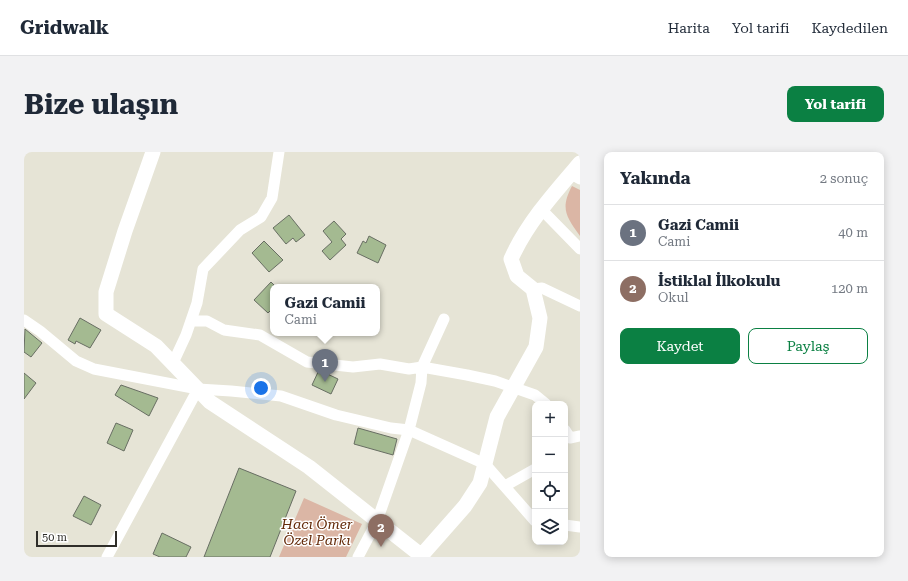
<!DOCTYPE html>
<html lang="tr">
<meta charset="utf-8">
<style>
:root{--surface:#fff;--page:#f2f2f3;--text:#1f2937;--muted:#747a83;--line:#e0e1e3;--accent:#0b8043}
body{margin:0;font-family:"Roboto Serif",serif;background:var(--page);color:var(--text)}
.controls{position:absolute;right:12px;bottom:12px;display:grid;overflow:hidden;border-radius:8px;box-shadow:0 2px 10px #0003}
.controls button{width:36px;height:36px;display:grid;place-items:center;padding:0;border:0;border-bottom:1px solid var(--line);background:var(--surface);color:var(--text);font:20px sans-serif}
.scale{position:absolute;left:12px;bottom:10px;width:81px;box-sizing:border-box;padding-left:4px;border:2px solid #2f2e29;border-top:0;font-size:11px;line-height:14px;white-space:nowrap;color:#2f2e29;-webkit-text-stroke:3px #fff;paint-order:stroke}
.you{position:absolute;left:237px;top:236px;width:14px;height:14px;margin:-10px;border:3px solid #fff;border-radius:50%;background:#1a73e8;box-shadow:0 0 0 6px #1a73e833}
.badge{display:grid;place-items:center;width:26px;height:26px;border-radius:50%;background:var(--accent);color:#fff;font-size:13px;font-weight:700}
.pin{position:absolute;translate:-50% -33px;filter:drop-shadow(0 1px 2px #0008)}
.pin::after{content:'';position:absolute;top:21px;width:14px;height:12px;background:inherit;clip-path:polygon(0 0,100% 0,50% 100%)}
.popup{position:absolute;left:246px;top:132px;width:110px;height:52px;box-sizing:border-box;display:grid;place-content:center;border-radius:8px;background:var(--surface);filter:drop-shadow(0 1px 3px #0005);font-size:13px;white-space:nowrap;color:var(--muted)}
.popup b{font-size:15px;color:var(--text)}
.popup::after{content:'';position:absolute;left:50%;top:100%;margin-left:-8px;border:8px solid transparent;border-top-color:var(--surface)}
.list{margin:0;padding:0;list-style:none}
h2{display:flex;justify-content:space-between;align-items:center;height:52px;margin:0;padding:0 16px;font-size:17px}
h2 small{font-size:13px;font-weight:400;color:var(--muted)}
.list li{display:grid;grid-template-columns:26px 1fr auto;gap:12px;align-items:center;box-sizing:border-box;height:56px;padding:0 16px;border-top:1px solid var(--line)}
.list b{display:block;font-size:15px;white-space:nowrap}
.list p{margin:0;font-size:13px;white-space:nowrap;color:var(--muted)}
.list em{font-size:13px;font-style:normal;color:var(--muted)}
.actions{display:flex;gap:8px;padding:12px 16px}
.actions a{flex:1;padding:9px 0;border:1px solid var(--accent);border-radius:8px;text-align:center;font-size:14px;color:var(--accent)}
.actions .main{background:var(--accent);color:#fff}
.icon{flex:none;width:22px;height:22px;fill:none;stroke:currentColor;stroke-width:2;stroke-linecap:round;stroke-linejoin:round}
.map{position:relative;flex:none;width:556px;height:405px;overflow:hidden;border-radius:8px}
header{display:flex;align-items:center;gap:24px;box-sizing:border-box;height:56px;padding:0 20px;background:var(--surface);border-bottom:1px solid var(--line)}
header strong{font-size:19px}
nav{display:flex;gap:22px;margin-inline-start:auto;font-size:14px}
.intro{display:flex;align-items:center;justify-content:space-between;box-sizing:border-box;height:96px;padding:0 24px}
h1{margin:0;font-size:28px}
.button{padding:10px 18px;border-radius:8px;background:var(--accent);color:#fff;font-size:14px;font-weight:700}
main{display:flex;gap:24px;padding:0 24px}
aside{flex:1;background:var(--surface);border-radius:8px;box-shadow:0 2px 10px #0003}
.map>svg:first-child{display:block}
.green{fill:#dbb6a5}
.building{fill:#a4ba91;stroke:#686e63}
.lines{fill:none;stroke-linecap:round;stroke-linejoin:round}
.street{stroke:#fff;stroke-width:11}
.secondary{stroke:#fff;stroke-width:15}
.labels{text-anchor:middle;stroke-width:3;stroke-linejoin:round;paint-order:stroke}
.park-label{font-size:14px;font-style:italic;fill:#632a09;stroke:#fff}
</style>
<header>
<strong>Gridwalk</strong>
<nav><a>Harita</a><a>Yol tarifi</a><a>Kaydedilen</a></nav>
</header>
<div class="intro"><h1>Bize ulaşın</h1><a class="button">Yol tarifi</a></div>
<main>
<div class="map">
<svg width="556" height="405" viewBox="0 0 556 405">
<rect width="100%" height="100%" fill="#e6e4d6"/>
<path class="green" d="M 548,34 L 556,38 L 556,84 C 542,64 536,57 548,34 Z
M 280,346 L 338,372 L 322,405 L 255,405 Z"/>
<path class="building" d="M 265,63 L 281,83 L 272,90 L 269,86 L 262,92 L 249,76 Z
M 310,69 L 322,82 L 317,87 L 322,93 L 306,108 L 298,99 L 308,90 L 299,79 Z
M 345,84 L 362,93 L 354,111 L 333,101 L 339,89 L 342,91 Z
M 240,89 L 259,108 L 245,120 L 228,101 Z
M 247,130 L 252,135 L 249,135 L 249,156 L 244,161 L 230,148 Z
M 56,166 L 77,178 L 66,196 L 52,189 L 51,192 L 44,188 Z
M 1,177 L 18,191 L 7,205 L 0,200 Z
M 295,218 L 314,227 L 307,242 L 288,233 Z
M 0,221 L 12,231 L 0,247 Z
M 97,233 L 134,246 L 125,264 L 91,243 Z
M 92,271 L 109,278 L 100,299 L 83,291 Z
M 334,276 L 373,287 L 369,303 L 330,292 Z
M 215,316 L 272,339 L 246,405 L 180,405 Z
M 60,344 L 77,353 L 67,373 L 49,364 Z
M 138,381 L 167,395 L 162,405 L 136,405 L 129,402 Z"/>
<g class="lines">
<path class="street" d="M 547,22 L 556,27
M 518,58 L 556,97
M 509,137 L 518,136 L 556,154
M 0,168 L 16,179 L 52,209 L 70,217 L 174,237 L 207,239 L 257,244 L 312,263 L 367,276 L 385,278 L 461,312 L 511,369
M 167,169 L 183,169 L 200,178 L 236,183 L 283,210 L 329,215 L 356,212 L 385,217 L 398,215 L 443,223 L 471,229 L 511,243 L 522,252
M 149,211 L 162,183 L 173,151 L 179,117 L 216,78 L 237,65 L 248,46 L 255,0
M 541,278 L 546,286 L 556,284
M 481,334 L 511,317
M 541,373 L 556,375
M 83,405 L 174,237
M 334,405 L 353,369 L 385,278 L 397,231 L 398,215 L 420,167"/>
<path class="secondary" d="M 129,0 L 101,79 L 82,140 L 82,162 L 132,194 L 186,250 L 285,315 L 399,405
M 397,404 L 441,354 L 456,331 L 473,265 L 512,195 L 516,166 L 509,137 L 493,124 L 487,107 C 503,71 531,40 556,11"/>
</g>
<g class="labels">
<g class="park-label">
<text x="293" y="377">Hacı Ömer<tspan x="293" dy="16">Özel Parkı</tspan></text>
</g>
</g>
</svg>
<div class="controls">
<button>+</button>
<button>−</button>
<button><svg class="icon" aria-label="locate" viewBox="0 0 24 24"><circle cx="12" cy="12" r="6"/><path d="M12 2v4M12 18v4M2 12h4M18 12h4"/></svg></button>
<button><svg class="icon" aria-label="layers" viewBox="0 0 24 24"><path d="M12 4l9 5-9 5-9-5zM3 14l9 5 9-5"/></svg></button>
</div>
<div class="scale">50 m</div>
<div class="you"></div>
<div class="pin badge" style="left:301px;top:230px;background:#6b7280">1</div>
<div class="popup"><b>Gazi Camii</b>Cami</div>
<div class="pin badge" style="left:357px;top:395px;background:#8d6e63">2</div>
</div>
<aside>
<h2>Yakında<small>2 sonuç</small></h2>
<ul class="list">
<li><span class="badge" style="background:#6b7280">1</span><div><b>Gazi Camii</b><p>Cami</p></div><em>40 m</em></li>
<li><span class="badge" style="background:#8d6e63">2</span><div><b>İstiklal İlkokulu</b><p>Okul</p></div><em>120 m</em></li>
</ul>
<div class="actions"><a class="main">Kaydet</a><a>Paylaş</a></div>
</aside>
</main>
